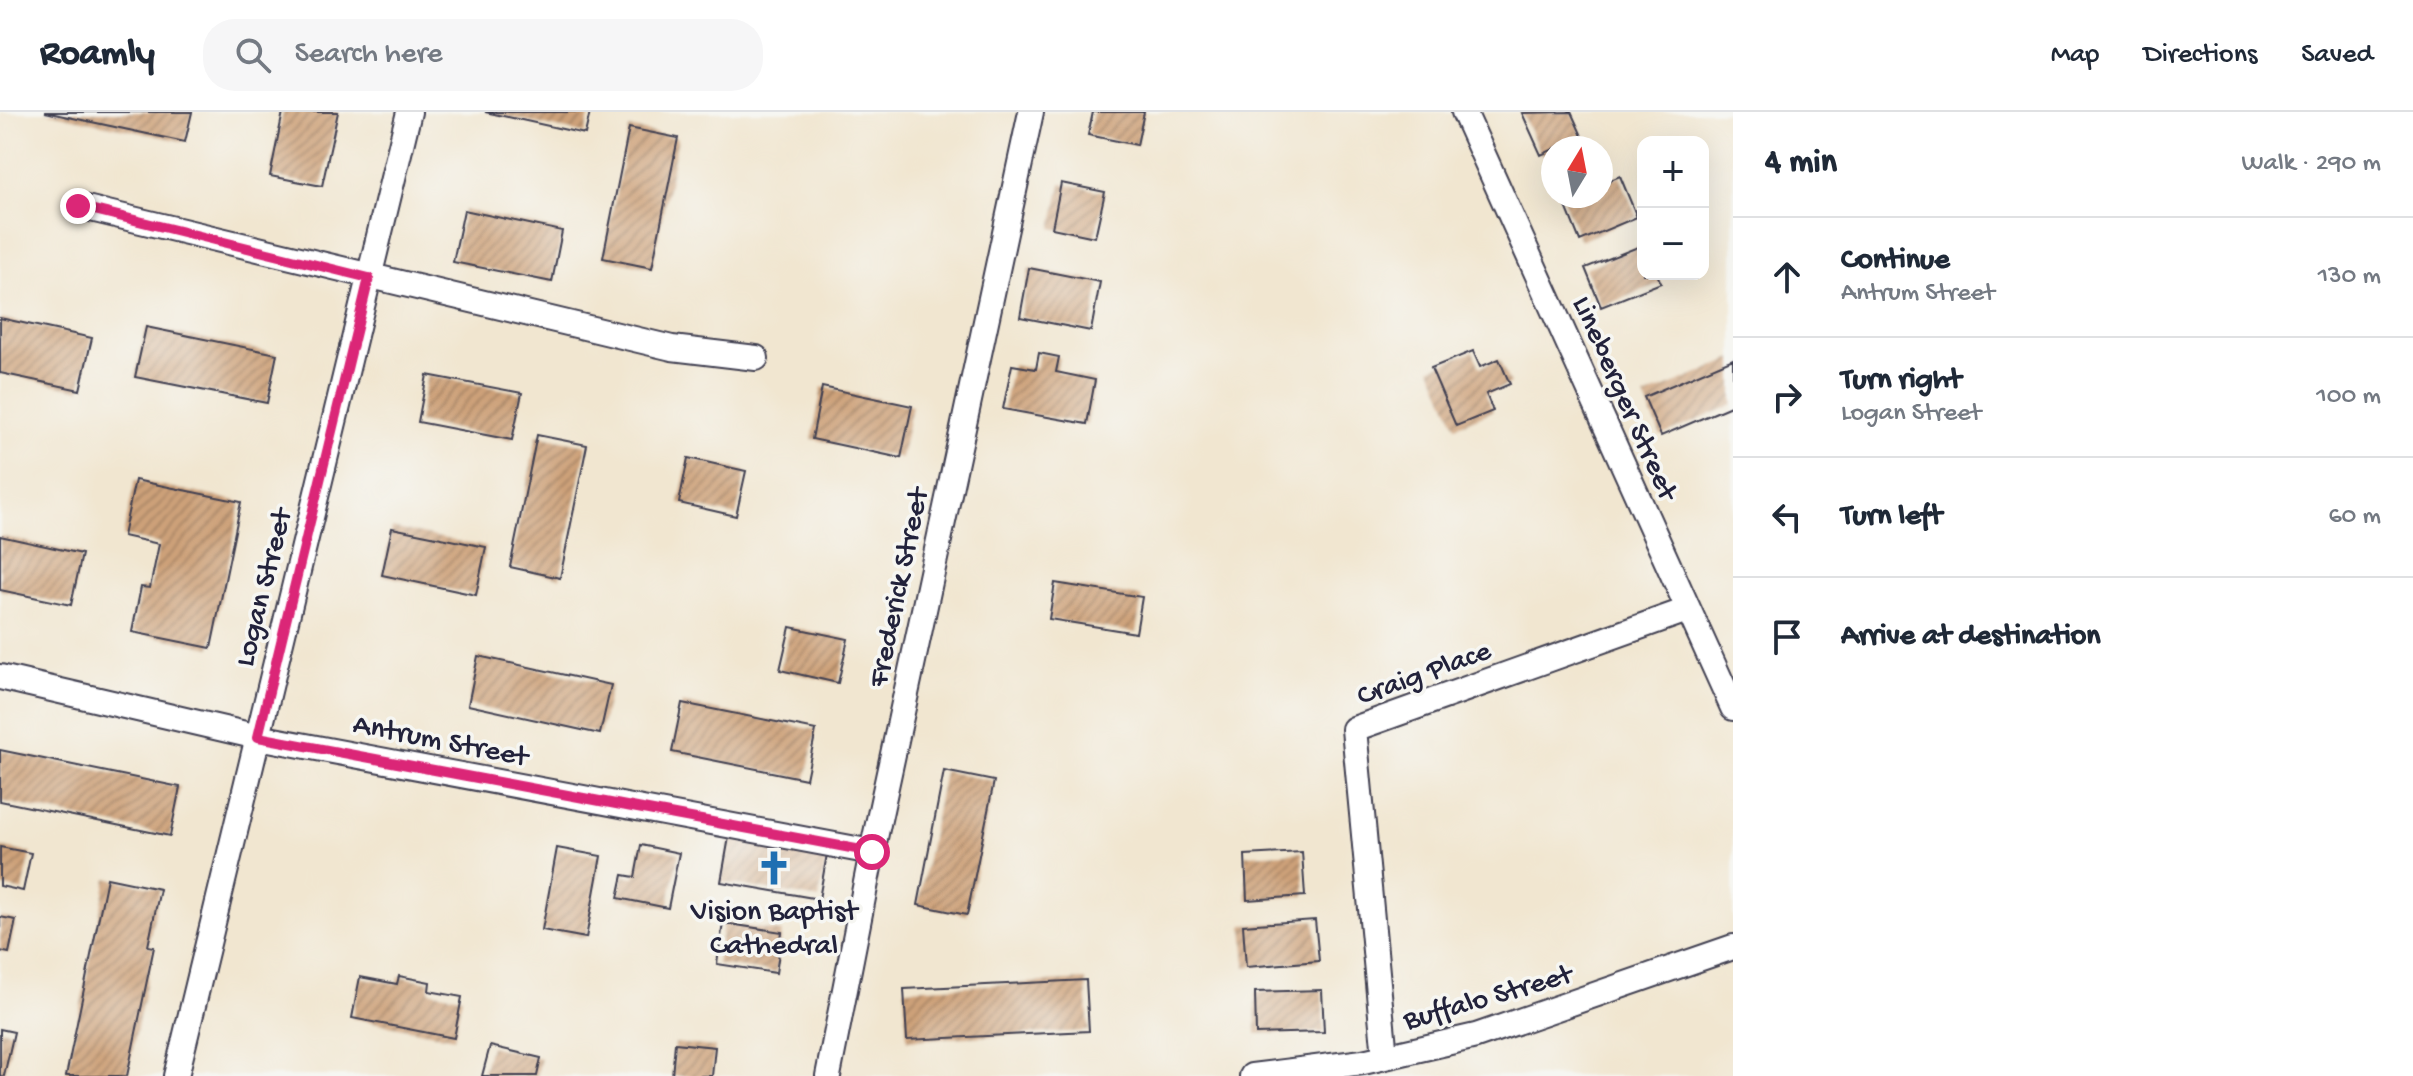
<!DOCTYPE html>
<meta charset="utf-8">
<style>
:root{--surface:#fff;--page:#f6f6f7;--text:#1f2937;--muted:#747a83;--line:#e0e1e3}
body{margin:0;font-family:"Gochi Hand",sans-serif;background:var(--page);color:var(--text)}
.controls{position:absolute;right:24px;top:24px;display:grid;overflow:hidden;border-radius:16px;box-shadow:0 8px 32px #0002}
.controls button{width:72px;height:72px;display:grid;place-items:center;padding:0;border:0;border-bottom:2px solid var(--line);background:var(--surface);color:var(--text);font:40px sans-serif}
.compass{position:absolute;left:1541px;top:24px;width:72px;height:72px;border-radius:50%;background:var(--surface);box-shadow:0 8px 32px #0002;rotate:10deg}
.stop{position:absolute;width:24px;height:24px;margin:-18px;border:6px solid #db2777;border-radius:50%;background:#fff}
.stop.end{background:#db2777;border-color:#fff;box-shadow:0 2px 8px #0008}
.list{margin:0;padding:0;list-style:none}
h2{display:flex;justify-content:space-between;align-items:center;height:104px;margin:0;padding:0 32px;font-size:34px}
h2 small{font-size:26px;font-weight:400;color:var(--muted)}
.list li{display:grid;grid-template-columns:52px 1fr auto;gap:24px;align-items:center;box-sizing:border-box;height:120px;padding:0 32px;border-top:2px solid var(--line)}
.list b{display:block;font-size:30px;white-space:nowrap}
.list p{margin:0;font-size:26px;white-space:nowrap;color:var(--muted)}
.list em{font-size:26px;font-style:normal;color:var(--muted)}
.icon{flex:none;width:44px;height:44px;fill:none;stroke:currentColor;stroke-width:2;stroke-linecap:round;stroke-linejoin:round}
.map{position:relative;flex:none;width:1733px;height:964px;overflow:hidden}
header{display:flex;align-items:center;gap:48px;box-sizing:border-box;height:112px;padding:0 40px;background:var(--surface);border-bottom:2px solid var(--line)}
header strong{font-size:38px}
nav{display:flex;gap:44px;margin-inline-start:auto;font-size:28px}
.search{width:560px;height:72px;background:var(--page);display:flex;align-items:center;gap:20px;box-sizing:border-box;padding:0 28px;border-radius:32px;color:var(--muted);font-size:30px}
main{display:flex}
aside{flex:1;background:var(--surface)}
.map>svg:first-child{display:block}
.building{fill:url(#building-hatch)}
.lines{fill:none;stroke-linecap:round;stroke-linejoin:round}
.street-casing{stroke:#413f51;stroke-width:28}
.street{stroke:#fff;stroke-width:24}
.route{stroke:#db2777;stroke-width:10}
.labels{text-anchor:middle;stroke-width:7;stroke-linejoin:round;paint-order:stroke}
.street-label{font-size:30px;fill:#22223b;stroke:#f6f6f2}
.poi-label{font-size:30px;fill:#22223b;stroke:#f6f6f2}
</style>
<header>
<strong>Roamly</strong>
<div class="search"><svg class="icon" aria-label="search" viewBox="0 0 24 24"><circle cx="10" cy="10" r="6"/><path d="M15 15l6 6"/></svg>Search here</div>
<nav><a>Map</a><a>Directions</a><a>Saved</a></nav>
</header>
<main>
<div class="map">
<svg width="1733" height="964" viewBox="0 0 1733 964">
<defs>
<pattern id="building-hatch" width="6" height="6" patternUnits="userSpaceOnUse" patternTransform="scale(2)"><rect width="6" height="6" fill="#cda179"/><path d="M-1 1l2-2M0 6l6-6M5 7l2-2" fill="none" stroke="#a68364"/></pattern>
</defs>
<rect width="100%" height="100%" fill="#f6f6f2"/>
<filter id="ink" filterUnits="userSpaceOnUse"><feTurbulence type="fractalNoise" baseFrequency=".0125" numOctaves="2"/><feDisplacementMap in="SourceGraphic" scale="16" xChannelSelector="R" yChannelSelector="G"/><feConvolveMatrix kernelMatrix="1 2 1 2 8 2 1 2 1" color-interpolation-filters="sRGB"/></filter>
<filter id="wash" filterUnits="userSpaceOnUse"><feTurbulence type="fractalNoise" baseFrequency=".006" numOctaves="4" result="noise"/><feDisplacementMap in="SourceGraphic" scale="32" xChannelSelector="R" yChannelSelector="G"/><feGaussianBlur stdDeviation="1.8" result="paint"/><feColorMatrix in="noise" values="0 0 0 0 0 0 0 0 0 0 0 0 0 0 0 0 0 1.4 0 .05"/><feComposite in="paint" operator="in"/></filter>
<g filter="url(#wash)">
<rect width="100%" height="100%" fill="#f1e6d0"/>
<g id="blocks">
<path class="building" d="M 45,0 L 192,0 L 185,30 Z
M 283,0 L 338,0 L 322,74 L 270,64 Z
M 485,0 L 590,0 L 585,22 Z
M 1093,0 L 1144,0 L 1137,33 L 1088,23 Z
M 1571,0 L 1582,24 L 1541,43 L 1522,1 Z
M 629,16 L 678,26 L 652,156 L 603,146 Z
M 1620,64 L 1637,105 L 1580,129 L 1563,87 L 1601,84 L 1601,72 Z
M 1061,71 L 1105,80 L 1095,125 L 1052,116 Z
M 464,98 L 562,119 L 552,170 L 453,150 Z
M 1643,133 L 1643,162 L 1657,162 L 1661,171 L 1601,195 L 1585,156 Z
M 1029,156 L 1100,170 L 1091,219 L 1020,205 Z
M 0,206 L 92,226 L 80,278 L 0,261 Z
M 146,215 L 277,242 L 267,291 L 135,265 Z
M 1473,239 L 1480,255 L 1499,247 L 1510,272 L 1486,282 L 1493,299 L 1456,314 L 1431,256 Z
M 1039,241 L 1059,245 L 1056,260 L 1095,268 L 1087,312 L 1003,297 L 1012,253 L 1036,257 Z
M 1733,247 L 1733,293 L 1661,324 L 1644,285 Z
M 427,263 L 522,281 L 512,328 L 418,310 Z
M 822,275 L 912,294 L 901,346 L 812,327 Z
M 537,323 L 587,333 L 560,466 L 510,455 Z
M 688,346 L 746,359 L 736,404 L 679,391 Z
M 135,368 L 241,390 L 211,536 L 132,520 L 141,475 L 150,476 L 159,432 L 123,424 Z
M 392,416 L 486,435 L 476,483 L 382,463 Z
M 0,424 L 82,442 L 71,493 L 0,478 Z
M 1055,471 L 1142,485 L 1136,521 L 1049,507 Z
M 790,515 L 848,527 L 838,571 L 780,558 Z
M 478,544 L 611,573 L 600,622 L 468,593 Z
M 682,591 L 816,618 L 806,667 L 672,640 Z
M 0,638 L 180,675 L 170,724 L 0,689 Z
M 944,659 L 994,669 L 967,803 L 918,793 Z
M 729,725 L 827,742 L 819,787 L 721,770 Z
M 641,733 L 679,741 L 668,796 L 618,786 L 623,763 L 635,765 Z
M 0,735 L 31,741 L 23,779 L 0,774 Z
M 557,736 L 601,744 L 586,826 L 542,818 Z
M 1302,740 L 1305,784 L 1247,788 L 1245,743 Z
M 107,766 L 160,777 L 148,834 L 154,835 L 127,964 L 66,964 Z
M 0,805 L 16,808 L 9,841 L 0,839 Z
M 1315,808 L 1319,849 L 1246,855 L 1243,813 Z
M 723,811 L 782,820 L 776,861 L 717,852 Z
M 399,864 L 430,870 L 429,879 L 462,885 L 454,926 L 352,906 L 360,865 L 397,872 Z
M 1086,868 L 1089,919 L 907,928 L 904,877 Z
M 1322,878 L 1324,920 L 1256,922 L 1255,880 Z
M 0,917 L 14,920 L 4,964 L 0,964 Z
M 675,931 L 715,935 L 712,964 L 672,964 Z
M 490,934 L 541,946 L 537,964 L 482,964 Z"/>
</g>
</g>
<g filter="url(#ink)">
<use href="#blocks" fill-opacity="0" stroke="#413f51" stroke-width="2"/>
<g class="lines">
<g class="street-casing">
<path id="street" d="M 1464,0 L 1733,596
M 78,94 L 672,236 L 756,246
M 0,565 L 258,625 L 872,740
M 1385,945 L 1354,617 L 1687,498
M 176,964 L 409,0
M 828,964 L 872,740 L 1031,0
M 1252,964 L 1363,950 L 1476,924 L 1733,835"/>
</g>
<use href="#street" class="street"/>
</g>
</g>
<g class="lines" filter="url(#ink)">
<path class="route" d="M 78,94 L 369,166 L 258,625 L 872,740"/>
</g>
<defs>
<g id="church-bare" transform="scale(2.76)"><path d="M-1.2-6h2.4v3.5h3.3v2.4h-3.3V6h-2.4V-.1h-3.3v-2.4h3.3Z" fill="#1f6fb2" stroke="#f6f6f2" stroke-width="2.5" paint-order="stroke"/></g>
</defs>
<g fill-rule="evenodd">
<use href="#church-bare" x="774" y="756"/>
</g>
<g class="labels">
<g class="street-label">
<text transform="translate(1627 285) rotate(66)" y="10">Lineberger Street</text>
<text transform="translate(261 475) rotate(-76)" y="10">Logan Street</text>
<text transform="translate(896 475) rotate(-78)" y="10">Frederick Street</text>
<text transform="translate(1423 559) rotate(-20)" y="10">Craig Place</text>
<text transform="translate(441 626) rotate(11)" y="10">Antrum Street</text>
<text transform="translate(1487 883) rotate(-16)" y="10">Buffalo Street</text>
</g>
<g class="poi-label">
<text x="774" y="807">Vision Baptist<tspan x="774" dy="34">Cathedral</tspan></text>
</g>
</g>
</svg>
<div class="controls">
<button>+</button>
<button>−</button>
</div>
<svg class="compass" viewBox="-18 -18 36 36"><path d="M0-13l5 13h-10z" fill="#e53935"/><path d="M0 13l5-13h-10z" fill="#747a83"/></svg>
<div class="stop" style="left:872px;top:740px"></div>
<div class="stop end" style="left:78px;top:94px"></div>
</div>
<aside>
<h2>4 min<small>Walk · 290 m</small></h2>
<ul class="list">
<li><svg class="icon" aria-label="ahead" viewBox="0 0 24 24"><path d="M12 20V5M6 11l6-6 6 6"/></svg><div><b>Continue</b><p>Antrum Street</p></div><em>130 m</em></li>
<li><svg class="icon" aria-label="right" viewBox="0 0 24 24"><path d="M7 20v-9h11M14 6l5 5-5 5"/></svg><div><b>Turn right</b><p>Logan Street</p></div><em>100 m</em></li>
<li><svg class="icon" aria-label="left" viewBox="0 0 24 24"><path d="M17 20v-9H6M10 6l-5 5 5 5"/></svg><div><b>Turn left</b></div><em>60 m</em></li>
<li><svg class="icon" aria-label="arrive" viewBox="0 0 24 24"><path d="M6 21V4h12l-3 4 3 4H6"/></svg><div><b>Arrive at destination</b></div></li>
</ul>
</aside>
</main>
